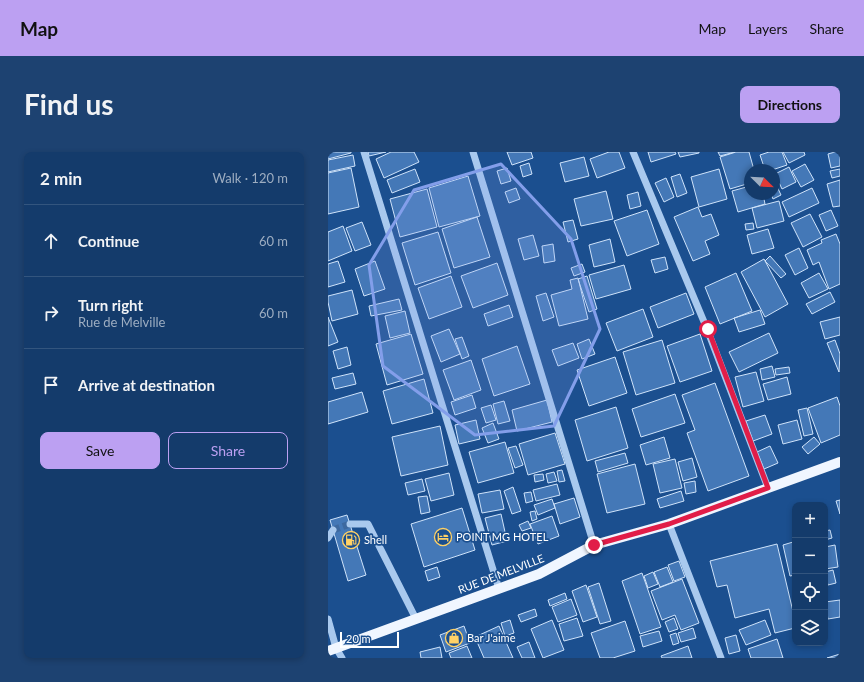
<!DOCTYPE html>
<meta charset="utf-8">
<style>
:root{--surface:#143b6b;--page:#1d4271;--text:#f1f3f6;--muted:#9dadc1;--line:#33557e;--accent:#bca0f2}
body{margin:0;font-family:Lato,sans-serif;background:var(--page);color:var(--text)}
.controls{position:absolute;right:12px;bottom:12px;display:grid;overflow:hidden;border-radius:8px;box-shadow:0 2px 6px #0003}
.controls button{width:36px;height:36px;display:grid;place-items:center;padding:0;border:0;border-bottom:1px solid var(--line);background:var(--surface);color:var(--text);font:20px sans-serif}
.compass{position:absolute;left:416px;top:12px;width:36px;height:36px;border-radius:50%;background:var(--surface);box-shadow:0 2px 6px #0003;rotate:114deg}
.scale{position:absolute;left:12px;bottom:10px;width:59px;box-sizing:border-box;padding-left:4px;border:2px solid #fff;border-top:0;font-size:11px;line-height:14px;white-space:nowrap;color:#fff;-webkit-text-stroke:3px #1b4f8f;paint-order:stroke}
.stop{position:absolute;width:12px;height:12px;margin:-9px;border:3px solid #e11d48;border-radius:50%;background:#fff}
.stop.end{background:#e11d48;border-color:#fff;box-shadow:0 1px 4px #0008}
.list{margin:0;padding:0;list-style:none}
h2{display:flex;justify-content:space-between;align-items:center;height:52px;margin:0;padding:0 16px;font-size:17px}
h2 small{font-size:13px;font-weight:400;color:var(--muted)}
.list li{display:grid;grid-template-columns:26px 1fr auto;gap:12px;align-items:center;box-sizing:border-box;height:72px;padding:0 16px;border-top:1px solid var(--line)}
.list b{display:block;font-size:15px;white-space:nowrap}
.list p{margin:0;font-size:13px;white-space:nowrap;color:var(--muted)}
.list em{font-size:13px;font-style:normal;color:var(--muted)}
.actions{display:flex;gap:8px;padding:12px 16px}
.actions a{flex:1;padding:9px 0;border:1px solid var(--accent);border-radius:8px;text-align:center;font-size:14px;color:var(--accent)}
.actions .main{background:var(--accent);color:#111}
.icon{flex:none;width:22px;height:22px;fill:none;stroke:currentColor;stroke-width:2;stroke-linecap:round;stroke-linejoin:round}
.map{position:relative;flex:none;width:512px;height:506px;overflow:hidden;border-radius:8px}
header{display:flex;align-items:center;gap:24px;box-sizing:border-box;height:56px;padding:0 20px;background:var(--accent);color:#111}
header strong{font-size:19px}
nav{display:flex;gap:22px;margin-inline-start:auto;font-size:14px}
.intro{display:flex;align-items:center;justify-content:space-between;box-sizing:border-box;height:96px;padding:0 24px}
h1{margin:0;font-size:28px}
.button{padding:10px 18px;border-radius:8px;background:var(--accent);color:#111;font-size:14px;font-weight:700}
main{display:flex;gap:24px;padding:0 24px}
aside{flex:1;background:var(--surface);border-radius:8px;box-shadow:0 2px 6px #0003}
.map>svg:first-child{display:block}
.building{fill:#4478b7;stroke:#cfe3fa}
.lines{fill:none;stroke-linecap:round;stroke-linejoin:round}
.minor-tunnel{stroke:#3d69a0;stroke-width:7;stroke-dasharray:7 3.5;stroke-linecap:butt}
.minor{stroke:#a9c9ee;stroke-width:7}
.major{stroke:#f0f6ff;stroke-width:10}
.route{stroke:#e11d48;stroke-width:5}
.marked{fill:#839eea;fill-opacity:0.2;stroke:#839eea;stroke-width:3;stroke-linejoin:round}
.labels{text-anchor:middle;stroke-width:3.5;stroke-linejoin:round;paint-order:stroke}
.poi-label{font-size:11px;fill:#fff;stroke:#1b4f8f;text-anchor:start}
.street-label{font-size:11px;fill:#fff;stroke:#1b4f8f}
</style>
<header>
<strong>Map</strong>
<nav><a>Map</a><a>Layers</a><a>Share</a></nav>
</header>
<div class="intro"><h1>Find us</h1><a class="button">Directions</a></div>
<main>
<aside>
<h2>2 min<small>Walk · 120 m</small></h2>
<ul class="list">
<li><svg class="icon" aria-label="ahead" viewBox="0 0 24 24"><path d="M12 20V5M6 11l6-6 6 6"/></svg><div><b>Continue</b></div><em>60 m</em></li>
<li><svg class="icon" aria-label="right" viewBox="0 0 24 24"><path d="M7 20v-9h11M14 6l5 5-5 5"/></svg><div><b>Turn right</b><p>Rue de Melville</p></div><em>60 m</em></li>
<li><svg class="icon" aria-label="arrive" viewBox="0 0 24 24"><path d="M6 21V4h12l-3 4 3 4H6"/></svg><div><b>Arrive at destination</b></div></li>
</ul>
<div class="actions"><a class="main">Save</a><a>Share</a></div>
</aside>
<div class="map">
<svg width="512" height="506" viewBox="0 0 512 506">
<rect width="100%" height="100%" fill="#1b4f8f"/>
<path class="building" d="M 0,0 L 23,0 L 23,1 L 0,7 Z
M 40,0 L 58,0 L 41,4 Z
M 63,0 L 86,0 L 91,10 L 56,26 L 48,7 Z
M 179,0 L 203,0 L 205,6 L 184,13 Z
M 281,0 L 291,0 L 297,16 L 269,26 L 262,7 Z
M 320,0 L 347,0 L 348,2 L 323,10 Z
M 350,0 L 371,0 L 371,1 L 352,5 Z
M 390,0 L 407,0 L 392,4 Z
M 408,0 L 421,0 L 426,18 L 422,18 L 422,31 L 402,37 L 392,5 Z
M 441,0 L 454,0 L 459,13 L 444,18 L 437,18 L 432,3 Z
M 455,0 L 476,0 L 477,3 L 461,11 Z
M 507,0 L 512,0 L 512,14 L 503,16 L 500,2 Z
M 25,3 L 27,14 L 0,20 L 0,8 Z
M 256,5 L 261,24 L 237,30 L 232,11 Z
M 201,11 L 204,22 L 195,25 L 192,14 Z
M 477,12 L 486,28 L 473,35 L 464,19 Z
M 461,15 L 468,30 L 454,37 L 447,22 Z
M 23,16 L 31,55 L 0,62 L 0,21 Z
M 179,16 L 183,29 L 173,32 L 169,19 Z
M 87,17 L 92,30 L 64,41 L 59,28 Z
M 391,17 L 399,47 L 371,55 L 363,25 Z
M 512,17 L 512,24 L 504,26 L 502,19 Z
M 352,22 L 359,41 L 349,45 L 343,25 Z
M 140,24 L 152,64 L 111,75 L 101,36 Z
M 338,26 L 346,45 L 336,50 L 327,31 Z
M 446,28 L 453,43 L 445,47 L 443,42 L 446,42 Z
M 512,28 L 512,54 L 505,55 L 499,32 Z
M 422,34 L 422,42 L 435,42 L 437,52 L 410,60 L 404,39 Z
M 188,36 L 192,47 L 181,51 L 177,40 Z
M 484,36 L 491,51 L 461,65 L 454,50 Z
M 99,37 L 109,75 L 72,85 L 62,47 Z
M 278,39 L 285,67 L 253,74 L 246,47 Z
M 310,40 L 313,54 L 302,57 L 299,43 Z
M 451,49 L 456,69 L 429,76 L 424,56 Z
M 370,55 L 374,65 L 383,62 L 391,83 L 377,89 L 382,102 L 365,109 L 346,65 Z
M 319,58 L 331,92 L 299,104 L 286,69 Z
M 503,58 L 510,74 L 498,79 L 491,63 Z
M 482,62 L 494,85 L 475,95 L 463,71 Z
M 149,65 L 162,105 L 126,116 L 114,77 Z
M 245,68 L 250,87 L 240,90 L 235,70 Z
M 34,70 L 43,93 L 27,99 L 18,76 Z
M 425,71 L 426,77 L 418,78 L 417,72 Z
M 15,74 L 24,99 L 0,109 L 0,80 Z
M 440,77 L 446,96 L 424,102 L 419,83 Z
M 110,80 L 123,121 L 87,133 L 74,91 Z
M 508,82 L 512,92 L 512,132 L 501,137 L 491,110 L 485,113 L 479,98 L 494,91 L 493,88 Z
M 205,83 L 211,104 L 196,108 L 190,87 Z
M 282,87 L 287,110 L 266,115 L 261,93 Z
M 225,92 L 227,109 L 216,111 L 214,94 Z
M 471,96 L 480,116 L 467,123 L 457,103 Z
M 442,104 L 458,122 L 453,126 L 437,109 Z
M 337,105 L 340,117 L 327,121 L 323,108 Z
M 436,107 L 460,152 L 437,165 L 413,120 Z
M 10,109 L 17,130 L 0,135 L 0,112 Z
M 47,109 L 57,137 L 36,144 L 27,117 Z
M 169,111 L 180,143 L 145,156 L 133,124 Z
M 254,112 L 257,120 L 246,124 L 243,116 Z
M 296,113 L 303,137 L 268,147 L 261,123 Z
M 408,121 L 424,159 L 392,172 L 377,135 Z
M 491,121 L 500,137 L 481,146 L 473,131 Z
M 123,124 L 134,155 L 101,167 L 90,136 Z
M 259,124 L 269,157 L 261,160 L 250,127 Z
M 250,126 L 260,167 L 231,174 L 223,143 L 244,137 L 242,128 Z
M 24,138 L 30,162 L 4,169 L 0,150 L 0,144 Z
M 502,140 L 507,150 L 484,162 L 478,152 Z
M 218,141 L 226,165 L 215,169 L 208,144 Z
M 358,141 L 366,162 L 330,176 L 322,155 Z
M 71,147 L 74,158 L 43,164 L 41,154 Z
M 181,153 L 185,165 L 160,174 L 156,162 Z
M 315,157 L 325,185 L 289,199 L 278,171 Z
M 432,158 L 437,172 L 411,180 L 406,166 Z
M 77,159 L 82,181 L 62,186 L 57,164 Z
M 0,165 L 10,190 L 0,194 Z
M 512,165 L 512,183 L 497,187 L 492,170 Z
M 121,177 L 132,202 L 113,210 L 103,184 Z
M 441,181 L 450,201 L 411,220 L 401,200 Z
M 83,182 L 95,222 L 59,233 L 48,192 Z
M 372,182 L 384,219 L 352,230 L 339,194 Z
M 134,185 L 141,204 L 134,207 L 127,187 Z
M 261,187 L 267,202 L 254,207 L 249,192 Z
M 334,188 L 347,231 L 308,243 L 295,200 Z
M 507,188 L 512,202 L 511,220 L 499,191 Z
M 245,191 L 251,206 L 230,214 L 224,198 Z
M 189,194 L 202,232 L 166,244 L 154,207 Z
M 19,195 L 23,213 L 10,217 L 5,199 Z
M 287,205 L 299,241 L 261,254 L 249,218 Z
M 143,208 L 153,238 L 126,248 L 115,218 Z
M 444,214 L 447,225 L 434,228 L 432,217 Z
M 461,215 L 462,221 L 448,223 L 447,217 Z
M 428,220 L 436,249 L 415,255 L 407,225 Z
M 25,221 L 28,232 L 7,237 L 4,226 Z
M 459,225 L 463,242 L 440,248 L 435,232 Z
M 96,227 L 105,261 L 64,272 L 55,239 Z
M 387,231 L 421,324 L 380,339 L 359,281 L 367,278 L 354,243 Z
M 34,240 L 40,260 L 0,272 L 0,250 Z
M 347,242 L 357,271 L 313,285 L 304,257 Z
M 144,243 L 148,256 L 127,263 L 123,250 Z
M 509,245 L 512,254 L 512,283 L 493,291 L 480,256 Z
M 219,248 L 224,270 L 189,279 L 184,258 Z
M 176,249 L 182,269 L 170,272 L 165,252 Z
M 163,253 L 168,268 L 158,271 L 153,256 Z
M 288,255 L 300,296 L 259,309 L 247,268 Z
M 479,256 L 485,282 L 476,284 L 470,258 Z
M 437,263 L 444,282 L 425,289 L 418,269 Z
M 148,268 L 152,287 L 131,292 L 127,273 Z
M 469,268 L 474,287 L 455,292 L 450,273 Z
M 165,271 L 171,287 L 160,291 L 154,276 Z
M 112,274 L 120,313 L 73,324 L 64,285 Z
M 227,281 L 237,312 L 200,323 L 191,292 Z
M 336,285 L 342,306 L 318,313 L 312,293 Z
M 486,285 L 492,292 L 480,302 L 474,295 Z
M 177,290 L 186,321 L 150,331 L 141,300 Z
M 188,294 L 195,313 L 187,316 L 180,296 Z
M 442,294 L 450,311 L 436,317 L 429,300 Z
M 297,301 L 300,311 L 270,320 L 267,309 Z
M 364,306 L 369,325 L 355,329 L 350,310 Z
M 347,307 L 354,336 L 332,341 L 325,312 Z
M 307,312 L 317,352 L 279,361 L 269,322 Z
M 234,318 L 237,329 L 231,330 L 229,319 Z
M 226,320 L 229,329 L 220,331 L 218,322 Z
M 121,321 L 126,343 L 103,349 L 97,327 Z
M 215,322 L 216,328 L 207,330 L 206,323 Z
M 94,327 L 97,339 L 80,343 L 77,331 Z
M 367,329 L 368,340 L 358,342 L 356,331 Z
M 229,332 L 232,343 L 208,349 L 205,338 Z
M 185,335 L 193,359 L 184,362 L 176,339 Z
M 172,338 L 176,357 L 154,361 L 150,342 Z
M 353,339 L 356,349 L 332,356 L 329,347 Z
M 203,340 L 205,349 L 198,351 L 196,341 Z
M 99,344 L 102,360 L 93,362 L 90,345 Z
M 246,346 L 252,365 L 232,372 L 226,352 Z
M 224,347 L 227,356 L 210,363 L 206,353 Z
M 512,348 L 512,362 L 508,349 Z
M 134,356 L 147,398 L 96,415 L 83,372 Z
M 207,359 L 209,367 L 204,369 L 202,360 Z
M 173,362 L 179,389 L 164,393 L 157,366 Z
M 19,363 L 38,423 L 20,429 L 2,368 Z
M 224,364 L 231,384 L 210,392 L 202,372 Z
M 200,369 L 203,376 L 194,379 L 191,373 Z
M 502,378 L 504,386 L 497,388 L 497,379 Z
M 465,390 L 467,401 L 467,423 L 462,424 L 455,393 Z
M 449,392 L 467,468 L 467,476 L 447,481 L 441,457 L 407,466 L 399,433 L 389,435 L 382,409 Z
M 507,393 L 510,415 L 497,417 L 497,395 Z
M 351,409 L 357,425 L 346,429 L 340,413 Z
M 109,415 L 112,425 L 100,429 L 97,419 Z
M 339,415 L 345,430 L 332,435 L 326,420 Z
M 505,418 L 508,431 L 500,433 L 497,420 Z
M 325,420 L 330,432 L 320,436 L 316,424 Z
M 314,421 L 333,475 L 312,482 L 294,429 Z
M 354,427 L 371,471 L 353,478 L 347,463 L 334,468 L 323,439 Z
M 271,431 L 283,469 L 272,472 L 260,435 Z
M 258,433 L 269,465 L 255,470 L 244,439 Z
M 237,441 L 239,447 L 222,454 L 220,448 Z
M 243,447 L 249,463 L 230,470 L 224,455 Z
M 512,448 L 512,465 L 500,467 L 497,450 Z
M 207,457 L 209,464 L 193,470 L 190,463 Z
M 249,466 L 255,484 L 236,489 L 231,472 Z
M 346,466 L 350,477 L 341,480 L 337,470 Z
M 182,468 L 186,481 L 177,484 L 173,471 Z
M 224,468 L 236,498 L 215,506 L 203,477 Z
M 437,468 L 443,483 L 418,493 L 411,478 Z
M 297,469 L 307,499 L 285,506 L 272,506 L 263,481 Z
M 136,474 L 142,491 L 118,500 L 112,483 Z
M 171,474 L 185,506 L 156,506 L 147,485 Z
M 365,476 L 368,486 L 353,490 L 350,481 Z
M 331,479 L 334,489 L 315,495 L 312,484 Z
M 348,481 L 351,491 L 345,493 L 342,483 Z
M 408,483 L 412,499 L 401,502 L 397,486 Z
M 449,487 L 455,506 L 423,506 L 420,497 Z
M 201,490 L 207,506 L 194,506 L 189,495 Z
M 139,494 L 144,506 L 123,506 L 121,501 Z
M 360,494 L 364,506 L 334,506 L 333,504 Z
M 112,495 L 114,506 L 93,506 L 92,500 Z
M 512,502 L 512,506 L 499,506 Z"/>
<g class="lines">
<path class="minor-tunnel" d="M 5,378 L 22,372"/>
<path class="minor" d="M 36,0 L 171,437
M 145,0 L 266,393
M 305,0 L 379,177 L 440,336
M 22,372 L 40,372 L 88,467
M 341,372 L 393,506
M 0,386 L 5,378
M 0,467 L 8,496 L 14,506"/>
<path class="major" d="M 0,499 L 211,422 L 266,393 L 341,372 L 512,310"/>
</g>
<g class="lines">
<path class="route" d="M 266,393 L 341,372 L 440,336 L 380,177"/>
</g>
<path class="marked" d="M 173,12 L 243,87 L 272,177 L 226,274 L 147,283 L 55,214 L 41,113 L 86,38 Z"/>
<defs>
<g id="hotel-ring" transform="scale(0.9)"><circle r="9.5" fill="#1b4f8f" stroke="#ffd166" stroke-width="1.5"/><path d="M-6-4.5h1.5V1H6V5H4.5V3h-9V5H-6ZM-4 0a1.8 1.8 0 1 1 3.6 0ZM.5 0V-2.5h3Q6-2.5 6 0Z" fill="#ffd166"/></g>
<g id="fuel-ring" transform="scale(0.9)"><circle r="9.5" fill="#1b4f8f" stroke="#ffd166" stroke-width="1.5"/><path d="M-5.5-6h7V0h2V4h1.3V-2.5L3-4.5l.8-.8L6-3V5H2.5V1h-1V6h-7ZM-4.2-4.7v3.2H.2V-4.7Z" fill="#ffd166"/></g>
<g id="shop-ring" transform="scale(0.9)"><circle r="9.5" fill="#1b4f8f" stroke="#ffd166" stroke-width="1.5"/><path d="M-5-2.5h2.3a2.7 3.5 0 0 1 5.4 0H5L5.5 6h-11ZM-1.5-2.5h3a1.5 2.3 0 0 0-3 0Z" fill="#ffd166"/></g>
</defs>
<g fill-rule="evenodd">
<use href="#hotel-ring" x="115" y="385"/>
<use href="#fuel-ring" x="23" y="388"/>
<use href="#shop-ring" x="126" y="486"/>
</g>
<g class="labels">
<g class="poi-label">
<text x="128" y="389">POINT MG HOTEL</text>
<text x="36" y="392">Shell</text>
<text x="139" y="490">Bar J'aime</text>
</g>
<g class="street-label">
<text transform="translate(173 422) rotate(-21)" y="4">RUE DE MELVILLE</text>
</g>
</g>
</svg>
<div class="controls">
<button>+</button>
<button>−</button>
<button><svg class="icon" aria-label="locate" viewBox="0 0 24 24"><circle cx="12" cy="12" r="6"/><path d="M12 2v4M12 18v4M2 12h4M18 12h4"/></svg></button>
<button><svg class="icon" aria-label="layers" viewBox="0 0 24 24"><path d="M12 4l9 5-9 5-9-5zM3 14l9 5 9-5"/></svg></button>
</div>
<svg class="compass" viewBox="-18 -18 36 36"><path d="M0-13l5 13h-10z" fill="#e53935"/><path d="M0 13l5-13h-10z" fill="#9dadc1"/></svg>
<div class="scale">20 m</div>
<div class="stop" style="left:380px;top:177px"></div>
<div class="stop end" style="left:266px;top:393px"></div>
</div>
</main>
